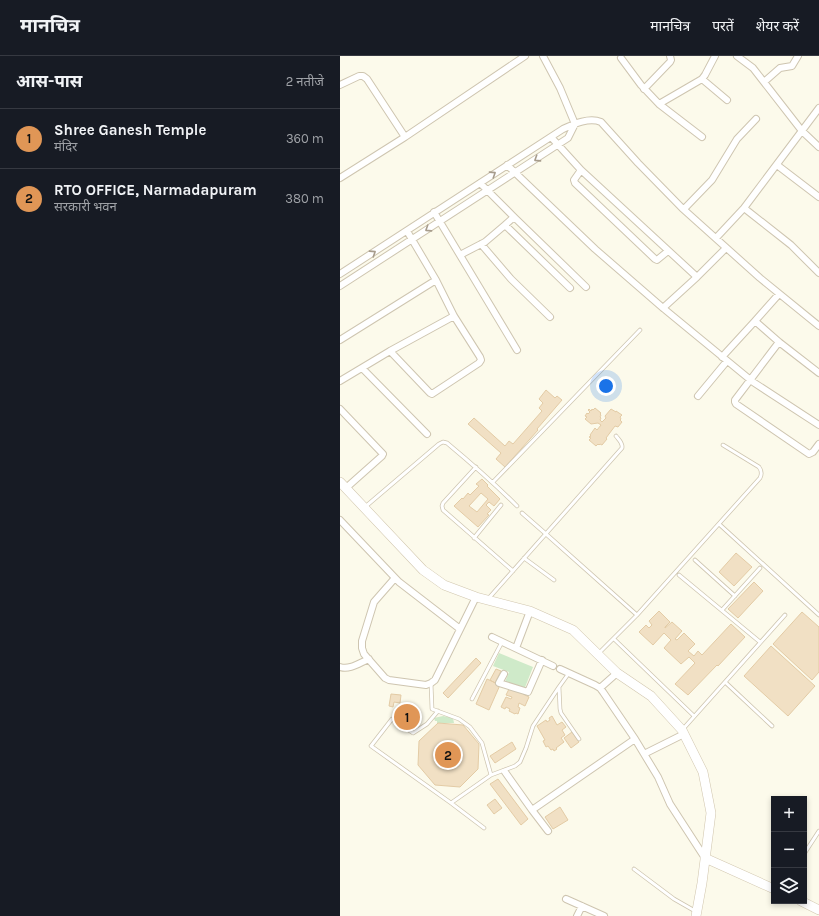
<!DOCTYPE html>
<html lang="hi">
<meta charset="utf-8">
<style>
:root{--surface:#171b24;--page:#242831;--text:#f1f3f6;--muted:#9ea1a6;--line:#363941;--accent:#e09656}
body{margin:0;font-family:Karla,"Noto Sans Devanagari",sans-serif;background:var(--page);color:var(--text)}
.controls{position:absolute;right:12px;bottom:12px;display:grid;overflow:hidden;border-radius:0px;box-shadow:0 2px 6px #0003}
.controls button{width:36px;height:36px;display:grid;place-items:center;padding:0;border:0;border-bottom:1px solid var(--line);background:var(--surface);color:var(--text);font:20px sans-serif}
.you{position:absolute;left:266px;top:330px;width:14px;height:14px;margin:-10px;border:3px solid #fff;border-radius:50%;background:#1a73e8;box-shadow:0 0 0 6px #1a73e833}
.badge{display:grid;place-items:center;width:26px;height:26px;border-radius:50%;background:var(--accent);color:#111;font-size:13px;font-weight:700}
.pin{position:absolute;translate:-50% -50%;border:2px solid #fff;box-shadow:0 1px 4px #0006}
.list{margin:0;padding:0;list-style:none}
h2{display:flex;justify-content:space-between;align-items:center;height:52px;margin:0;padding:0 16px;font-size:17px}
h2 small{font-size:13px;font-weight:400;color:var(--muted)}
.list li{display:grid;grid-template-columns:26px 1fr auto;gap:12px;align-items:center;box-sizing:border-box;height:60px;padding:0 16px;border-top:1px solid var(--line)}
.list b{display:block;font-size:15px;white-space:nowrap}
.list p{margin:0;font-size:13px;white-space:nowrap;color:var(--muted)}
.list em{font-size:13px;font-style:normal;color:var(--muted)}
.icon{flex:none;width:22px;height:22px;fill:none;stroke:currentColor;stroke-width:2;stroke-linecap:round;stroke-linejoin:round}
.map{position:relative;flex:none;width:479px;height:860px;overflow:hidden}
header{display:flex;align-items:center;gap:24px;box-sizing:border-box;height:56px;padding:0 20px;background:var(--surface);border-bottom:1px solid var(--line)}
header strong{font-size:19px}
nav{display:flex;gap:22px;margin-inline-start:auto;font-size:14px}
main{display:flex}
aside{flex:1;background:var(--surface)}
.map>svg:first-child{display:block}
.green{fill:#cfeac9}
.building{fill:#f1e0c4;stroke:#e3cba5;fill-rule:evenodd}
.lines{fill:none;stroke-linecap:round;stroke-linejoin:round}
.lane-casing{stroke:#cec5b0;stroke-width:4.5}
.street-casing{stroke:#cec5b0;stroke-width:8}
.secondary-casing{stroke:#d1c6ae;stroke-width:10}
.lane{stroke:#fff;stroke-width:3}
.street{stroke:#fff;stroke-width:6}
.secondary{stroke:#fff;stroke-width:9}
.oneway{stroke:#a79c8c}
</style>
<header>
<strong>मानचित्र</strong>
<nav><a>मानचित्र</a><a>परतें</a><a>शेयर करें</a></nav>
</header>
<main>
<aside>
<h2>आस-पास<small>2 नतीजे</small></h2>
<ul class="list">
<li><span class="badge">1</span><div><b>Shree Ganesh Temple</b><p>मंदिर</p></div><em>360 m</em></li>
<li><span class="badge">2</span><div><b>RTO OFFICE, Narmadapuram</b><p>सरकारी भवन</p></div><em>380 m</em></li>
</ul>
</aside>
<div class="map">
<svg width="479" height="860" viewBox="0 0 479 860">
<rect width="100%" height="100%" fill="#fcfaeb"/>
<path class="green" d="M 159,597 L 193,611 L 184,634 L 165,626 L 169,616 L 153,610 Z
M 103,660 L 113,662 L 114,667 L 97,667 L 97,665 L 95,665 L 94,662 Z"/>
<path class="building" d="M 206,334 L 215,342 L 217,340 L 222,344 L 197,373 L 198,374 L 165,411 L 156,403 L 161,397 L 128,368 L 134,362 L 165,390 L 169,385 L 173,388 L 202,355 L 199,352 L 203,347 L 199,343 Z
M 255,352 L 261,357 L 260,358 L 261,359 L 260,361 L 261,362 L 260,364 L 262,366 L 266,362 L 265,360 L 271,353 L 276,356 L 276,355 L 282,359 L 280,361 L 281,363 L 280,364 L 282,366 L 278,371 L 275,370 L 266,382 L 267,383 L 262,389 L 260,388 L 259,389 L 258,388 L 256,390 L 249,384 L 251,382 L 249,381 L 251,380 L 250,379 L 255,372 L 257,374 L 261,369 L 258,367 L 251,368 L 245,363 L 247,361 L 245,360 L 247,357 L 248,358 L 250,356 L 248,354 L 249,353 L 251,355 L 252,353 L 253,354 Z
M 142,423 L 148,429 L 147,430 L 160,443 L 154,450 L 149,446 L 146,449 L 151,454 L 147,458 L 149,459 L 138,471 L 114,450 L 122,442 L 123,443 L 128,437 L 130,439 L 139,430 L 136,428 ZM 141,437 L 148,443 L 137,456 L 129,450 Z
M 396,497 L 412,511 L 394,530 L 379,516 Z
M 414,526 L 423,535 L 398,562 L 388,553 Z
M 319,555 L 330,566 L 325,571 L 325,572 L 332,566 L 342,575 L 335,583 L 337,584 L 344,577 L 355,588 L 348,595 L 354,600 L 358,595 L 362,599 L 391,568 L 405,581 L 378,610 L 377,609 L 348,639 L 335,628 L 355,607 L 349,601 L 341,608 L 324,592 L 331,584 L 324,577 L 313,589 L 299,576 L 306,569 L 309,572 L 312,569 L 309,565 Z
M 462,556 L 479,571 L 479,616 L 472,624 L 433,588 Z
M 431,590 L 475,630 L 448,660 L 404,620 Z
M 136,602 L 141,607 L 108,642 L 103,637 Z
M 156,613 L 161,615 L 155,627 L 150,624 Z
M 147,623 L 160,629 L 149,654 L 136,648 Z
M 170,631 L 184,637 L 183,638 L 189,641 L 185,650 L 179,647 L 178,651 L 180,652 L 178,658 L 176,657 L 175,658 L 169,655 L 170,653 L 166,651 L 165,653 L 161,651 L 166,641 L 171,643 L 172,641 L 166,639 Z
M 51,638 L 61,639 L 60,647 L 54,646 L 53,651 L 49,650 Z
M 63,656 L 73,659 L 71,665 L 61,663 Z
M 212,660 L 217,669 L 222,666 L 226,671 L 222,674 L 225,679 L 221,682 L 224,686 L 216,692 L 217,693 L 214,695 L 213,693 L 211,694 L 208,690 L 206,691 L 203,685 L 205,684 L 197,670 L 206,664 L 207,666 L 210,664 L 209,662 Z
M 98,667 L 123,669 L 139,688 L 138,713 L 120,731 L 95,729 L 78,709 L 79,685 Z
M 232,676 L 239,686 L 231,692 L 224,682 Z
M 172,686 L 176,693 L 155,707 L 150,700 Z
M 158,723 L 188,763 L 181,769 L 150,728 Z
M 155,743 L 162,752 L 154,758 L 147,749 Z
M 220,751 L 228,764 L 213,773 L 205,761 Z"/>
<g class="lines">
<g class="lane-casing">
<path id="lane" d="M 136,411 L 103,447 L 102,450 L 103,454 L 173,515
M 153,426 L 300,274
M 25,451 L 99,388 L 103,386 L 107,387 C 131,407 155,428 177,450
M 182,457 L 206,478 L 297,559
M 379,468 L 479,559
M 134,482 L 161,449
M 184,502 L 214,524
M 355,504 L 395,540
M 339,519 L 420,586
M 148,543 L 282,392 C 283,387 279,384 276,380
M 382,554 L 420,512
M 274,583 L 354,660
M 259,597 L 297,559 L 420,422 C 422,418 422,415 419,411 L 383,389
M 229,617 L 219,631 L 220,653 L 221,657 L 239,683
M 385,626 L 432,670
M 91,627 L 92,653 L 119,663 L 130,671 L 142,687 L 151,719 L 111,747
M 132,643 L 162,586
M 98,655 L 87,668 L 73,677 L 52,663 L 31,690 L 111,747 L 144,772
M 343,673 L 445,559
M 151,719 L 175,710 L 180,706 L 186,692 L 193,670 L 219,631
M 464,798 L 479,775
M 294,813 L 334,843 L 355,855"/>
</g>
<g class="street-casing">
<path id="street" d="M 397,0 L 413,12 L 462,75 L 479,91
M 281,2 L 301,29 L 319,48 L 362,81
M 362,23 L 387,44
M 424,26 L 440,12 L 452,10 L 458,0
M 0,29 L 19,20 L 23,20 L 27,23 L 65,81
M 304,33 L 330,6 L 331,4 L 330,0
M 319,48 L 362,23 L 365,19 L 375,0
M 211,81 L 241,114 L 357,221
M 167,109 L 255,193 L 323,252 L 413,326 L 479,369
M 437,109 L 479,141
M 241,114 L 234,124 L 235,127 L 315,203 L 317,204 L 328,195
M 0,122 L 65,81 L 185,0
M 140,127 L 174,161 L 246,231
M 404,152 L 451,189 L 479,217
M 344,153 L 372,124 L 397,83 L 416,63
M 94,156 L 177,294
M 165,169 L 230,232
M 376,182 L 404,152 L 479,52
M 141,188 L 171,223 L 210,261
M 120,199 L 145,186 L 165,169 L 174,161
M 0,218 L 223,73 C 234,68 249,61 261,66 L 298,107 L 342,152 L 420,222 L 479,270
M 0,230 L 228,82 L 235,68 L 220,32 L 203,0
M 323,252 L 357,221 L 386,192
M 415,265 L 439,238
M 0,284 L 96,224
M 439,286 L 395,344 L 395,346 L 396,348 L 469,398 L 473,396 L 479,388
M 50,295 L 90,337 L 92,338 L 139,307 L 141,304 L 140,301 L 114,260 L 96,224 L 67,175
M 382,301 L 415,265 L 439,286 L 479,317
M 22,312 L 87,378
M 0,325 L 50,295 L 114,260
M 358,340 L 387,305
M 0,353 L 43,398 L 42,400 L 6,432
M 0,464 L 59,526 L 120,573
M 55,522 L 34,546 L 22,585 L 22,592 L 24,598 L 45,622 L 49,624 L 86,629 L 91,627 L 95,624 L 136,541
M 152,581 L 213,610
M 176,592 L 190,555
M 0,611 C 10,614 19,607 29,603
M 220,613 L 255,629 L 260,632 L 263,636 L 295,683 L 318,721 L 330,748 L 365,802
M 164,618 L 159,627 L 188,636 L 202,604
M 260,632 L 277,617
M 304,698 L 344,678
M 165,716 L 192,754 L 295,683
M 192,754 L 208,775
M 226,843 L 264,860
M 237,860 L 242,850"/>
</g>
<g class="secondary-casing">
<path id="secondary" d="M 0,426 L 83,514 L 104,529 L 136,541 L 190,555 L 233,574 L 277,617 L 311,640 L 342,674 L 363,716 L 371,757 L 362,827 L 356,860
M 365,802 L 434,833
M 461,845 L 479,854"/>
</g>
<use href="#lane" class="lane"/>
<use href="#street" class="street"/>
<use href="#secondary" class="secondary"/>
</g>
<defs><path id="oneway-chevron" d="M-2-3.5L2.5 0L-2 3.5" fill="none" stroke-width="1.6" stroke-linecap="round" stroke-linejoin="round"/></defs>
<g class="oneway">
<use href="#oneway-chevron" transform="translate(197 103) rotate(147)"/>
<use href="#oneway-chevron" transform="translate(153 118) rotate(-33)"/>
<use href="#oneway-chevron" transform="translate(88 173) rotate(147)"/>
<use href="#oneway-chevron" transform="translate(33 197) rotate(-33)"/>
</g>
</svg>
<div class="controls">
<button>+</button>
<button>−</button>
<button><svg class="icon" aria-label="layers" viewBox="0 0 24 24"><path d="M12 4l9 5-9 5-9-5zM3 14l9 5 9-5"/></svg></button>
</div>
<div class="you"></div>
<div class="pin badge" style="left:67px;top:661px">1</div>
<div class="pin badge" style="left:108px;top:699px">2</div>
</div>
</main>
